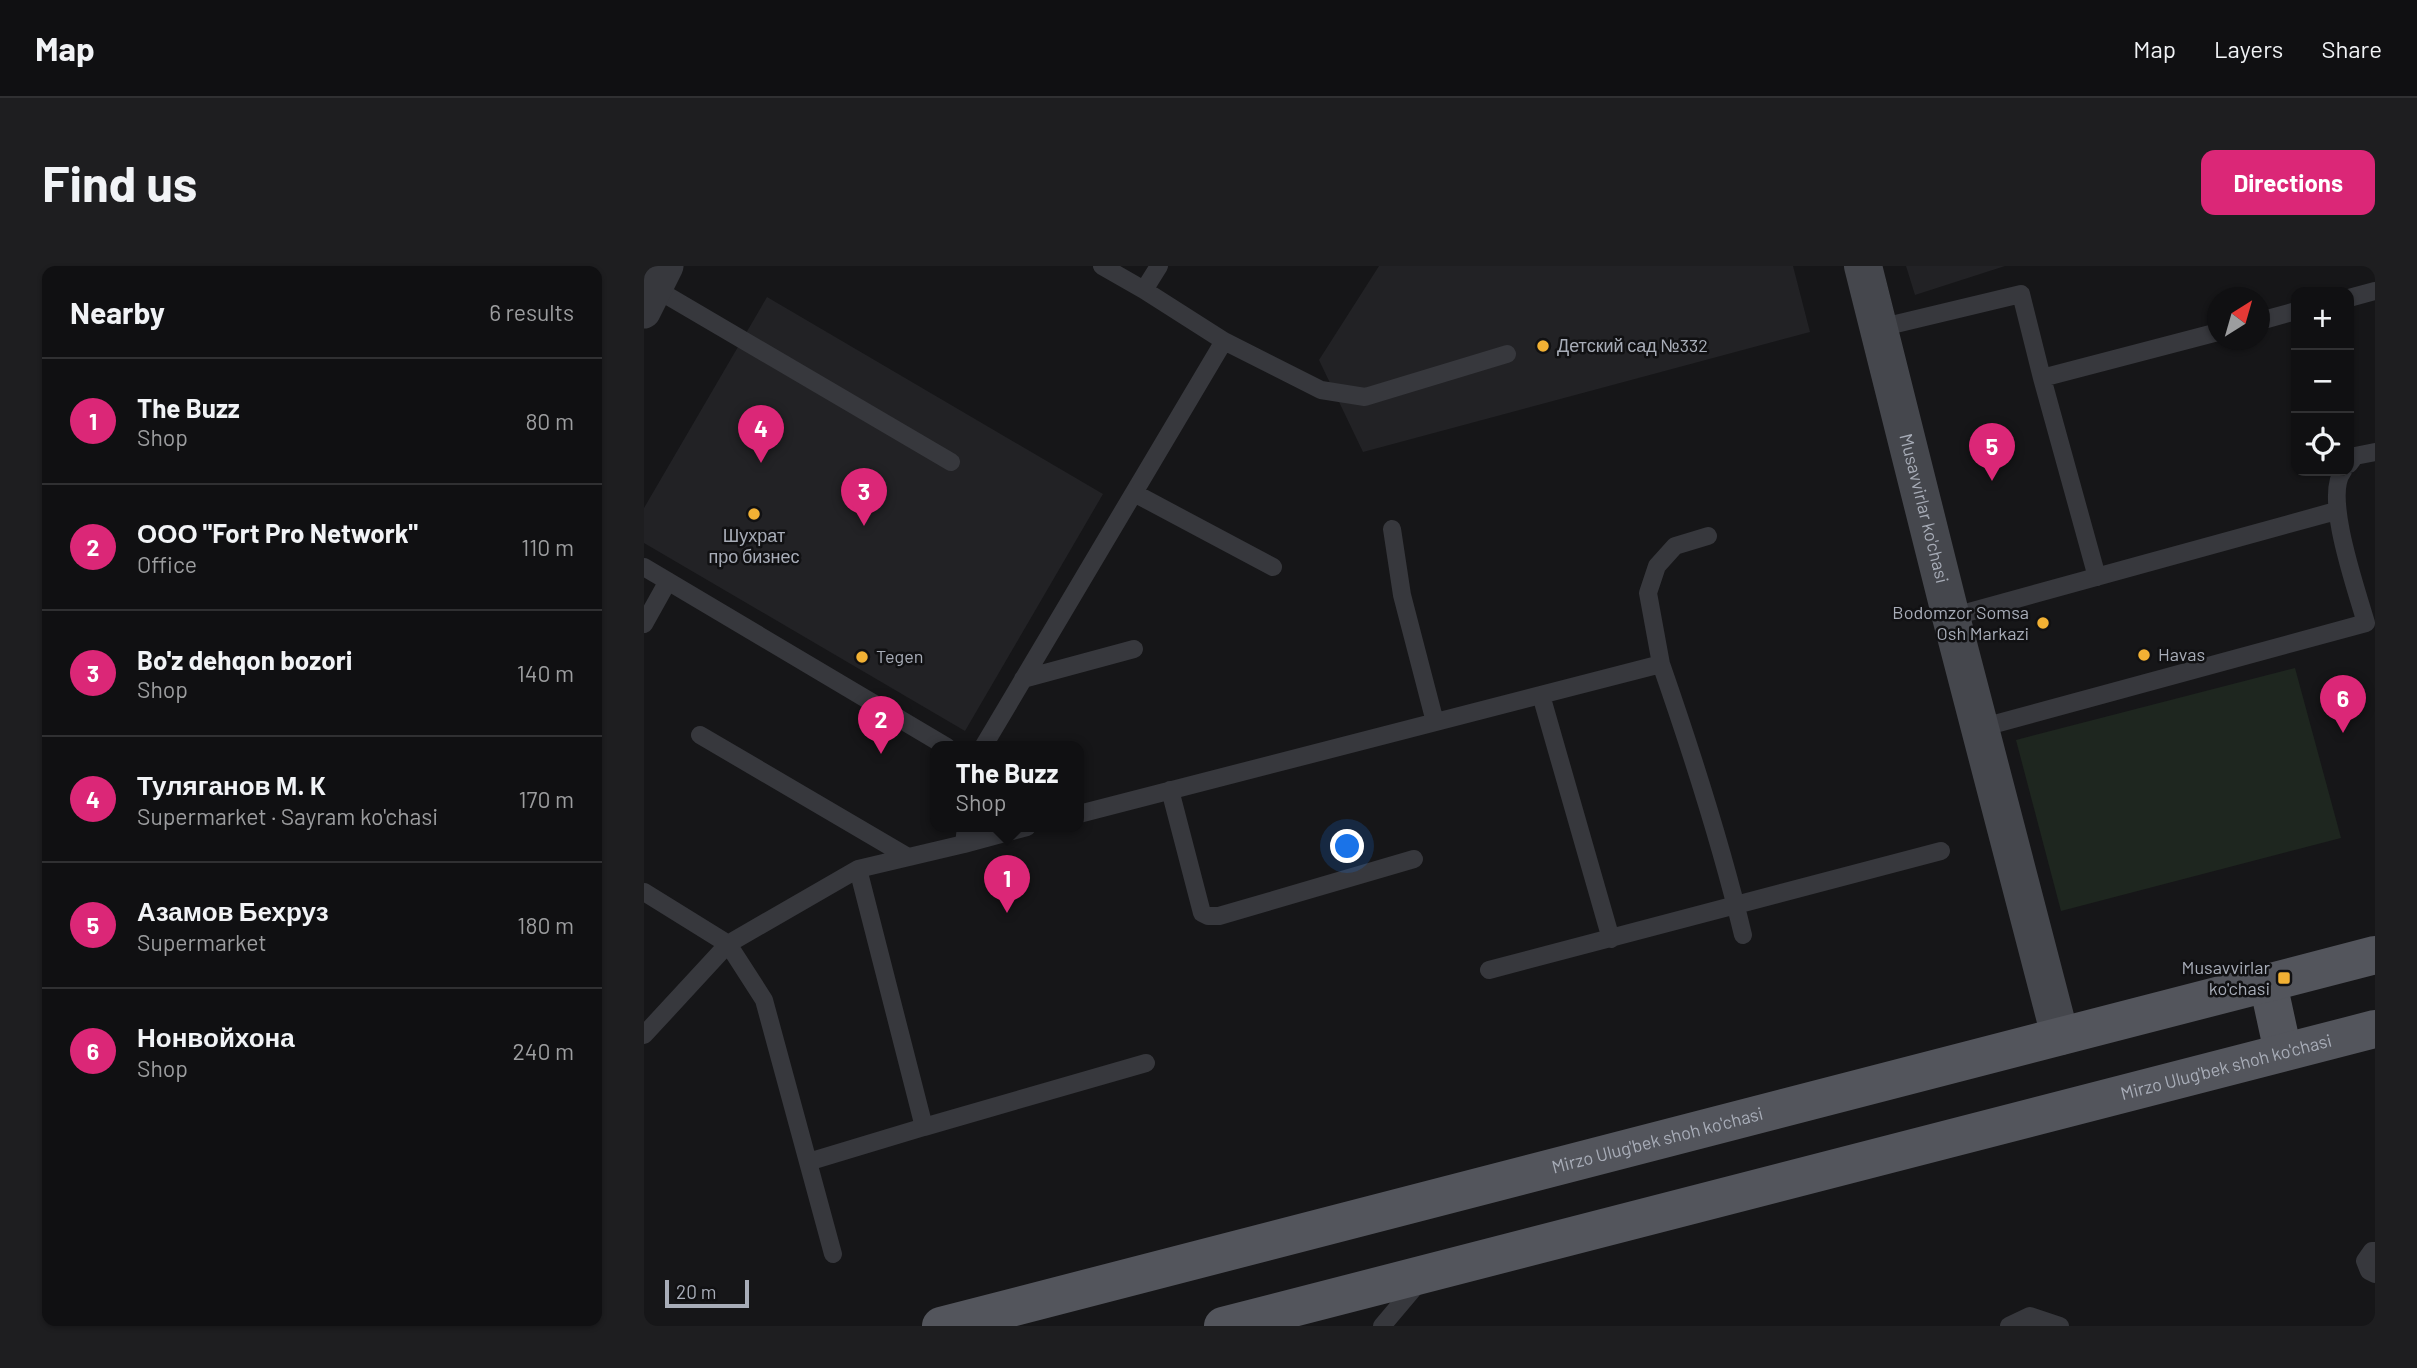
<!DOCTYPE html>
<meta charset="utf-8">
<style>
:root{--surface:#101012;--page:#1e1e20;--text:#f1f3f6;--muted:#9c9d9f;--line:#303032;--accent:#db2777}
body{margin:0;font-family:Barlow,sans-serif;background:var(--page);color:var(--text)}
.controls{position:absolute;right:21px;top:21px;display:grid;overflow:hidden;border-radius:14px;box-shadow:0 2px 5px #0004}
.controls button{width:63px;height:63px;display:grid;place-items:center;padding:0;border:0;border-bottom:2px solid var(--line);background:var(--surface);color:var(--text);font:35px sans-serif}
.compass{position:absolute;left:1563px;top:21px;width:63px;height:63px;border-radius:50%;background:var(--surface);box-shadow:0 2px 5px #0004;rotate:37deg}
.scale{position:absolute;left:21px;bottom:18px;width:84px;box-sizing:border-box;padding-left:7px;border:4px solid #a8adb8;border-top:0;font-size:19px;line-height:24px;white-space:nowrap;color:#a8adb8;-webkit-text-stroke:5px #111113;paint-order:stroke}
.you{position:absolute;left:704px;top:581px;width:24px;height:24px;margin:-18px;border:5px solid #fff;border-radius:50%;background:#1a73e8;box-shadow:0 0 0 10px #1a73e833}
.badge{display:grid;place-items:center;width:46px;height:46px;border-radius:50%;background:var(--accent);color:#fff;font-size:23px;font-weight:700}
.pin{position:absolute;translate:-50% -58px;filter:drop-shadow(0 2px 4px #0008)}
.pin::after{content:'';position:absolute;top:37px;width:24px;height:21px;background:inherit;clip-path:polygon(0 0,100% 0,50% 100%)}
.popup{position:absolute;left:286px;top:475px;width:154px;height:91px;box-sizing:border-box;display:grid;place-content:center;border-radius:14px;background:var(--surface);filter:drop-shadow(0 2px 5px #0005);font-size:23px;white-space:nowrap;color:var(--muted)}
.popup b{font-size:26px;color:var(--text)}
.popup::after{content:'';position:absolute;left:50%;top:100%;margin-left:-14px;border:14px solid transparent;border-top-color:var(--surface)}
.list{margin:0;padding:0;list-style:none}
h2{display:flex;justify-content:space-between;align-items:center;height:91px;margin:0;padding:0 28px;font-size:30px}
h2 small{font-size:23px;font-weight:400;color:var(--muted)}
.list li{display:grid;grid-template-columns:46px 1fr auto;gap:21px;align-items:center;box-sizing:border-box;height:126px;padding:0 28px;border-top:2px solid var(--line)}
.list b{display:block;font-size:26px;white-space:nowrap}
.list p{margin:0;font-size:23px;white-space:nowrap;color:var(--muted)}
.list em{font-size:23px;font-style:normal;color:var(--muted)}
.icon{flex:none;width:38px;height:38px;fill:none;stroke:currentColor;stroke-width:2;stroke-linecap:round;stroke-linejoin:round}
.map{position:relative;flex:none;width:1731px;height:1060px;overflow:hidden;border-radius:14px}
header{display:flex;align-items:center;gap:42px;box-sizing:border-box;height:98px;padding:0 35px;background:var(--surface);border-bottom:2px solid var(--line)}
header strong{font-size:33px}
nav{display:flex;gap:38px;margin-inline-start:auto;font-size:24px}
.intro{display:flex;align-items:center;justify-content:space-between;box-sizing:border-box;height:168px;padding:0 42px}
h1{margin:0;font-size:49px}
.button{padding:18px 32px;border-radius:14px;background:var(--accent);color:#fff;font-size:24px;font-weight:700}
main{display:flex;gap:42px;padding:0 42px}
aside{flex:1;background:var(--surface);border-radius:14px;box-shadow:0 2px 5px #0004}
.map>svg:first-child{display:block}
.built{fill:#222225}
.green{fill:#1e261f}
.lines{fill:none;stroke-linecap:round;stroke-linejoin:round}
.lane{stroke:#37383d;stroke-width:18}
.street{stroke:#37383d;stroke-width:33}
.secondary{stroke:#45474d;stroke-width:38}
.primary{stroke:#53555c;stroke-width:38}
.poi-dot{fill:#f2b134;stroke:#111113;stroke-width:2.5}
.labels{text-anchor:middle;stroke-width:5;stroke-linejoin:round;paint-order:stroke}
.poi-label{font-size:18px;fill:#a8adb8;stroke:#111113;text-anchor:start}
.street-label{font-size:18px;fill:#a8adb8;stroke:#111113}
</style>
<header>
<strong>Map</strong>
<nav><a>Map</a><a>Layers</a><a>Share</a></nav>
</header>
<div class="intro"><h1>Find us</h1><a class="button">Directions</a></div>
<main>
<aside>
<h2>Nearby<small>6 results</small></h2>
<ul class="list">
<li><span class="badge">1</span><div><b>The Buzz</b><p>Shop</p></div><em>80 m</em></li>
<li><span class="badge">2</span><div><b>ООО &quot;Fort Pro Network&quot;</b><p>Office</p></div><em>110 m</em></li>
<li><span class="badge">3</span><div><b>Bo'z dehqon bozori</b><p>Shop</p></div><em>140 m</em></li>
<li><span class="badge">4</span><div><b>Туляганов М. К</b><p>Supermarket · Sayram ko'chasi</p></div><em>170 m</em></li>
<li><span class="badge">5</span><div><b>Азамов Бехруз</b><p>Supermarket</p></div><em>180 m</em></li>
<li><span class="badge">6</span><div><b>Нонвойхона</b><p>Shop</p></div><em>240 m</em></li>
</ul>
</aside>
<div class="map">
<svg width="1731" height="1060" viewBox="0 0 1731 1060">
<rect width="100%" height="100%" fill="#161618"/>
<path class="built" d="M 735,0 L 1149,0 L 1166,66 L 719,186 L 675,94 Z
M 1262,0 L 1361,0 L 1271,29 Z
M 123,31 L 459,228 L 321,465 L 0,277 L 0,242 Z"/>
<path class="green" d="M 1651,402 L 1697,572 L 1417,645 L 1372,474 Z"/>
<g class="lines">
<path class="lane" d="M 458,0 L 500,24
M 12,23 L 307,196
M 1705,32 L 1731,25
M 1616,55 L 1652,45
M 1235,62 L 1377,28 L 1398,112 L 1574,66
M 580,75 L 677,124 L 721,131 L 863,88
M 1398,112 L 1453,311
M 1705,198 L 1711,190 L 1731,186
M 490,227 L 629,301
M 748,263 L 758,329 L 791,456
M 0,301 L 303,481
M 1307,351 L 1692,245
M 0,358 L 24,315
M 1017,398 C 1048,487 1077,577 1099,669
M 379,413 L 490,383
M 897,429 L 967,673
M 1336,462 L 1722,357 C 1713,325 1679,230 1699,205
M 56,469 L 264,591
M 339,481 L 580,75 L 500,24 L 515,0
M 526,524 L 558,647 L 564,650 L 575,650 L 770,593
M 435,548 L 1017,398 L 1004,327 L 1013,300 L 1031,280 L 1064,270
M 320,578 L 383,561
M 214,603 L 280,861 L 502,797
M 0,626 L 84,678 L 120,734 L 189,988
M 845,704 L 1297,585
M 0,769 L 84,678 L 214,603 L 320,578 L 322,561
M 164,896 L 280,861
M 1731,985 L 1728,985 L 1721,995 L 1725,1005 L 1731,1008
M 738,1060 L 776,1015
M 1365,1060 L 1386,1050 L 1416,1060"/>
<path class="street" d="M 0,46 L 23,0"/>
<path class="secondary" id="s1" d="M 1219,0 L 1307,351 L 1416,770"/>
<g class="primary">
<path d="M 1624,717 L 1639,786"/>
<path id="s2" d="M 297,1060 L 1731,689"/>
<path id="s3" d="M 579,1060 L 1731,763"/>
</g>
</g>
<g class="poi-dot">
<circle cx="899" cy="80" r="7"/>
<circle cx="110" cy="248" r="7"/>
<circle cx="1399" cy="357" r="7"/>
<circle cx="1500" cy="389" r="7"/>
<circle cx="218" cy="391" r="7"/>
<rect x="1633" y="705" width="14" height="14" rx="3.5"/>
</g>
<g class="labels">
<g class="poi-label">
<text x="913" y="86">Детский сад №332</text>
<text x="110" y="276" text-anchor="middle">Шухрат<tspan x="110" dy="21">про бизнес</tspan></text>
<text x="1385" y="353" text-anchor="end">Bodomzor Somsa<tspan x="1385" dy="21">Osh Markazi</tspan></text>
<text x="1514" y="395">Havas</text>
<text x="232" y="397">Tegen</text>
<text x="1626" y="708" text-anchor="end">Musavvirlar<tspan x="1626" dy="21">ko'chasi</tspan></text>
</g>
<g class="street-label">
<text dy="6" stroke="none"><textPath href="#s1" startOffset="250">Musavvirlar ko'chasi</textPath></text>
<text dy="6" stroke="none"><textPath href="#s3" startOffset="1036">Mirzo Ulug'bek shoh ko'chasi</textPath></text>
<text dy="6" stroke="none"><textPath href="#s2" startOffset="740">Mirzo Ulug'bek shoh ko'chasi</textPath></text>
</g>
</g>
</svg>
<div class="controls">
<button>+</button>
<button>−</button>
<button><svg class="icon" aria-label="locate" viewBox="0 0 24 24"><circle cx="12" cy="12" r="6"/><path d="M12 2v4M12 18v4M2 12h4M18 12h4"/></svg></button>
</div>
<svg class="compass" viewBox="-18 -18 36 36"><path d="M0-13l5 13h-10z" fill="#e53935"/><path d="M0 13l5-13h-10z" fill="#9c9d9f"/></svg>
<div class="scale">20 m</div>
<div class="you"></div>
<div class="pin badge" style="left:363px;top:647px">1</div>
<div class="popup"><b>The Buzz</b>Shop</div>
<div class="pin badge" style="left:237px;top:488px">2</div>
<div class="pin badge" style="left:220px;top:260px">3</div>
<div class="pin badge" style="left:117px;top:197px">4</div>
<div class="pin badge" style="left:1348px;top:215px">5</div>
<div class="pin badge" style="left:1699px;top:467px">6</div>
</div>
</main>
